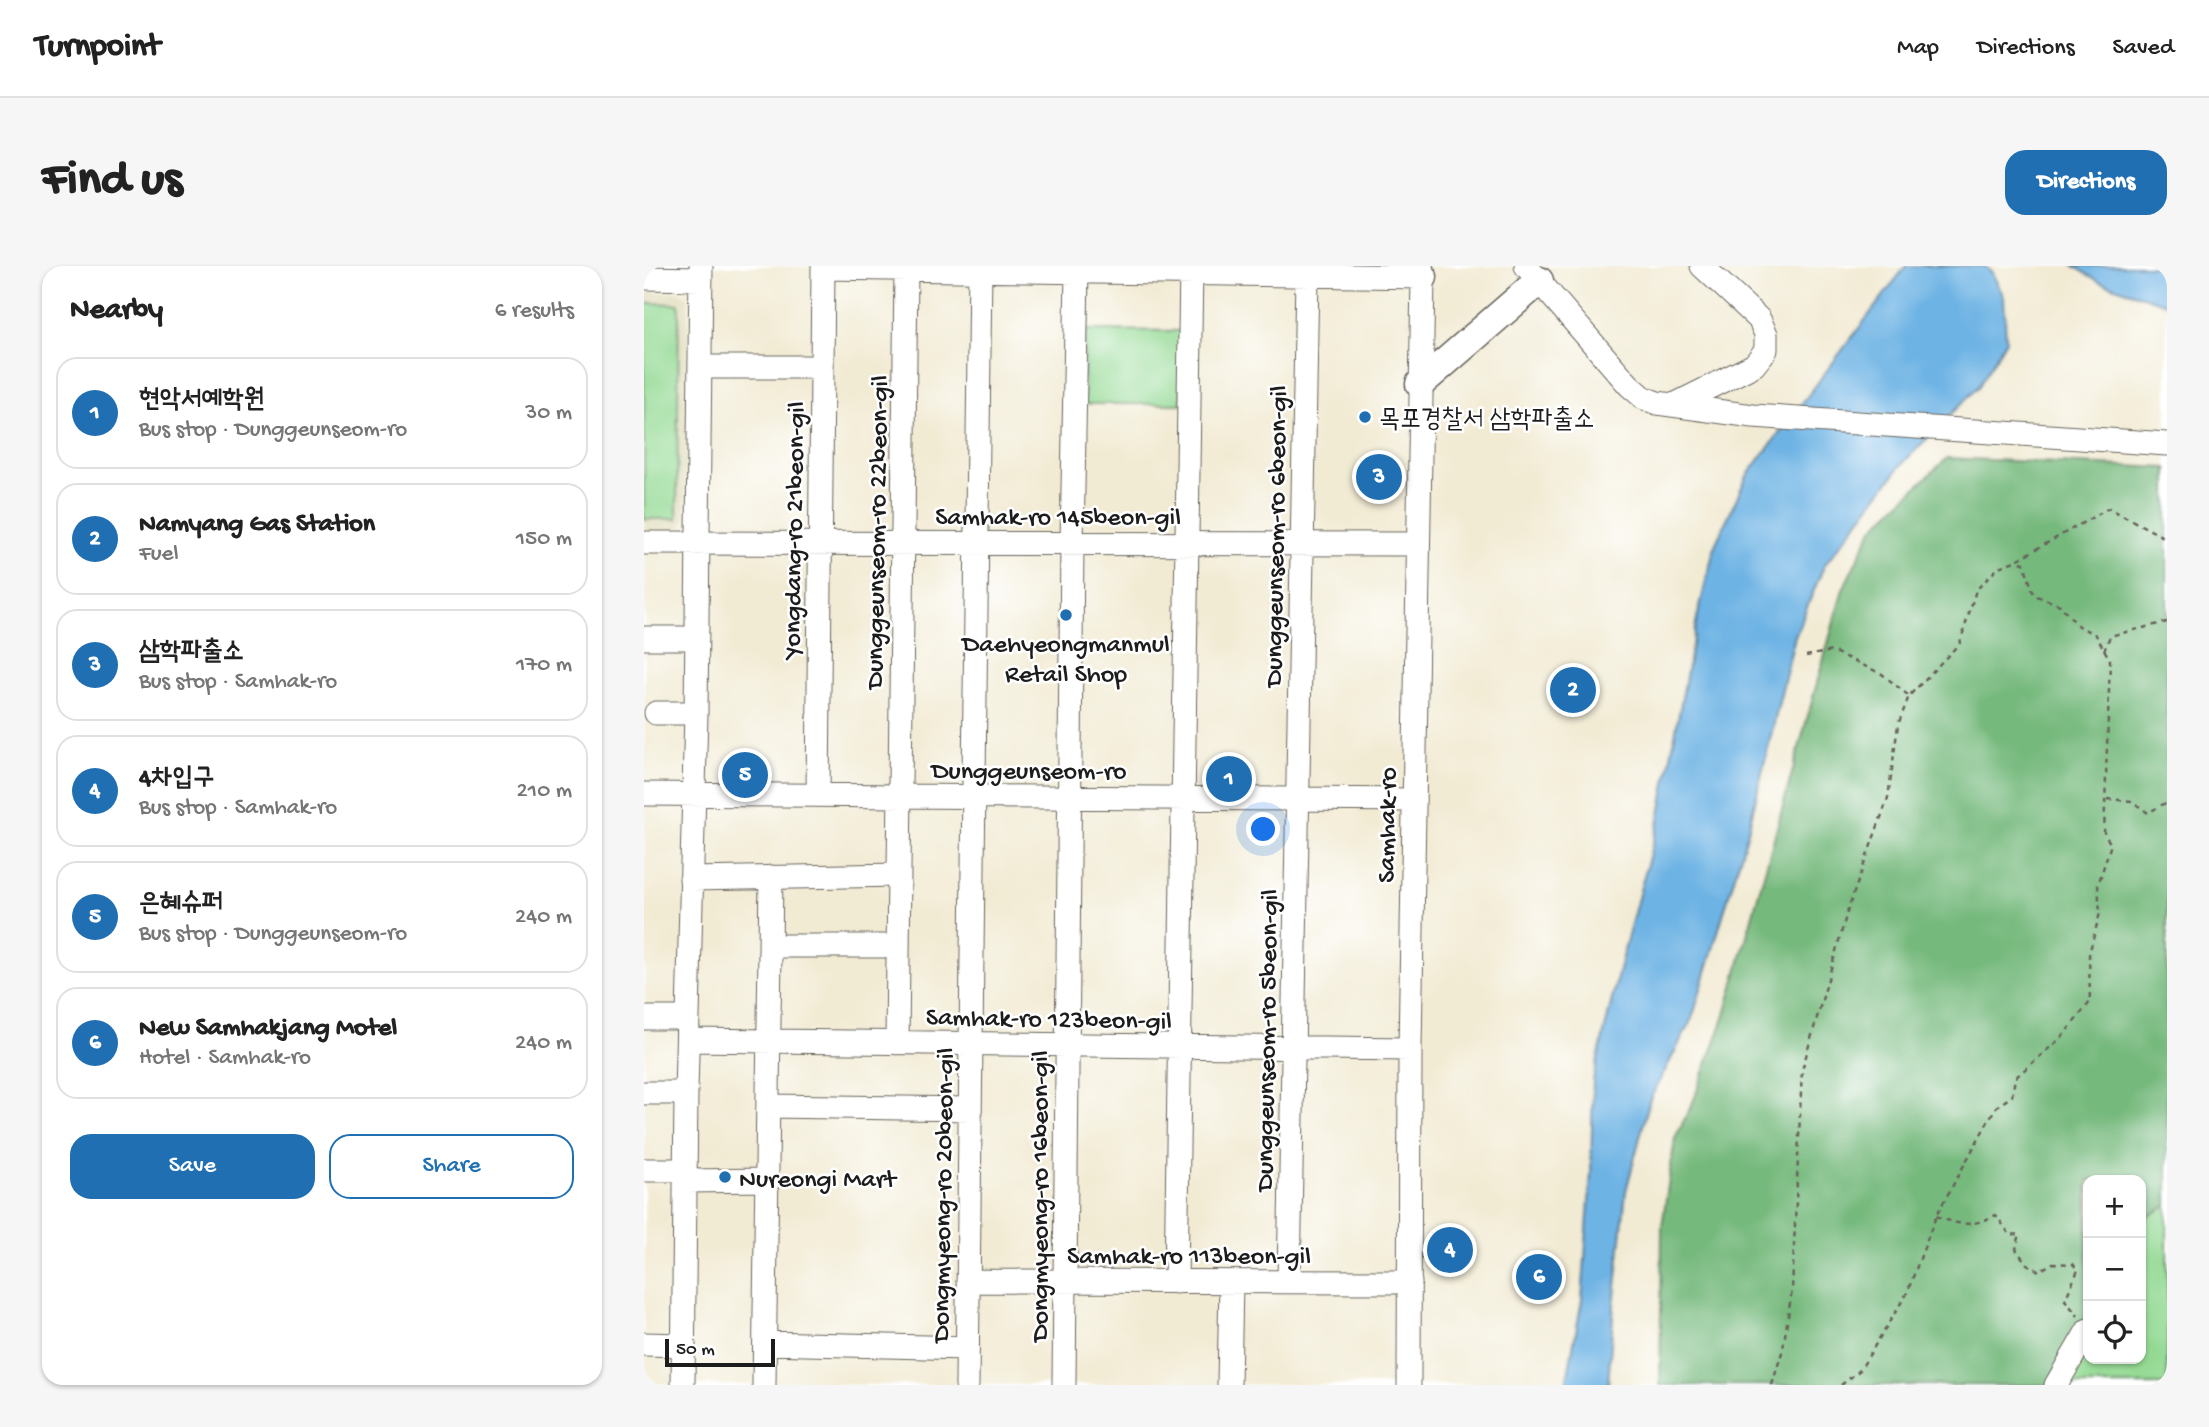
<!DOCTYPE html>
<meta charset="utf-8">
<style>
:root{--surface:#fff;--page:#f6f6f6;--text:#222;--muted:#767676;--line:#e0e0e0;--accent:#1f6fb2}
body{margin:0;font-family:"Gochi Hand","Poor Story",sans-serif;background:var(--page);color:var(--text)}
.controls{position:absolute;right:21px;bottom:21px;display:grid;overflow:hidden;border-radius:14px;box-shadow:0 2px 5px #0004}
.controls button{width:63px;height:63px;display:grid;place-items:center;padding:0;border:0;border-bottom:2px solid var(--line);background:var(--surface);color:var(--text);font:35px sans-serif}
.scale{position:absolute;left:21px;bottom:18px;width:110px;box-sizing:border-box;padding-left:7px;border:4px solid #1c1c1c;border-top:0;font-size:19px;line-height:24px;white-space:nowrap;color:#1c1c1c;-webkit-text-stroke:5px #fff;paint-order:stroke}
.you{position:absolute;left:620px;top:564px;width:24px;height:24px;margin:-18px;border:5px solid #fff;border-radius:50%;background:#1a73e8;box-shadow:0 0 0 10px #1a73e833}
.badge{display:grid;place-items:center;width:46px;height:46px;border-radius:50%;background:var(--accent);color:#fff;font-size:23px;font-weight:700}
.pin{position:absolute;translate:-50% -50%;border:4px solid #fff;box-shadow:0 2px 7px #0006}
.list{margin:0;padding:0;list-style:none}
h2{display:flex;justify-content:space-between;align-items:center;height:91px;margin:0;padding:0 28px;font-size:30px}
h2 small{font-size:23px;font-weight:400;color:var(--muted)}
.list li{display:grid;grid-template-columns:46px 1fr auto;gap:21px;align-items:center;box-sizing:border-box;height:112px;margin:0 14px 14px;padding:0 14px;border:2px solid var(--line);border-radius:21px}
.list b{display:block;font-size:26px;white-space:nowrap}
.list p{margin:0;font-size:23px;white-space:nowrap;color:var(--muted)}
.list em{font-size:23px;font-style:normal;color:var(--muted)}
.actions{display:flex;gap:14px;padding:21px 28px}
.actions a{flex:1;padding:16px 0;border:2px solid var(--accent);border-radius:21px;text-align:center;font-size:24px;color:var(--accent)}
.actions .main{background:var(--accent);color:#fff}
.icon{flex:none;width:38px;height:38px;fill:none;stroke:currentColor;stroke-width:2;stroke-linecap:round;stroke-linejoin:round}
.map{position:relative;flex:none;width:1523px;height:1119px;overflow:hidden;border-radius:21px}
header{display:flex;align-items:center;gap:42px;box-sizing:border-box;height:98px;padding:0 35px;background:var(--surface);border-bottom:2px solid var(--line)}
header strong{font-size:33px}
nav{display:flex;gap:38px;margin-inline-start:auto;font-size:24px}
.intro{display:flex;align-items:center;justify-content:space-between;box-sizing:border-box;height:168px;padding:0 42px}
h1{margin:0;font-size:49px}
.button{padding:18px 32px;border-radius:21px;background:var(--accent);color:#fff;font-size:24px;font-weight:700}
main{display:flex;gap:42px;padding:0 42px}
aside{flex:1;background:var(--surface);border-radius:21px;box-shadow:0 2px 5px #0004}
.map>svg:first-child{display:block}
.built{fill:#e0ddbb}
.green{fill:#93d993;stroke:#587a58;stroke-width:2}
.forest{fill:#76b97d;stroke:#496a4c;stroke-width:2}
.water{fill:#6db3e4;stroke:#446880;stroke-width:2}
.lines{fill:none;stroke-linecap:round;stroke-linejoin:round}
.minor-casing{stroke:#67645c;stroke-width:25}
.major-casing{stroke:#67645c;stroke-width:31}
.path{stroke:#67645c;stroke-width:2.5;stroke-dasharray:5 5;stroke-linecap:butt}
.minor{stroke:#fff;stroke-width:23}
.major{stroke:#fff;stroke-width:28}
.poi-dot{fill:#1f6fb2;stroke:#fff;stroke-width:2.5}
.labels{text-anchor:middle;stroke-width:5;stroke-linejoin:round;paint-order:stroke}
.poi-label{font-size:26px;fill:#1c1c1c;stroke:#fff;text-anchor:start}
.street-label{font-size:26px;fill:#1c1c1c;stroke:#fff}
</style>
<header>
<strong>Turnpoint</strong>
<nav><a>Map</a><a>Directions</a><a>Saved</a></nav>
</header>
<div class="intro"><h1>Find us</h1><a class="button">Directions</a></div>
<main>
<aside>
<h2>Nearby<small>6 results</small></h2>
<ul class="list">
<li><span class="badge">1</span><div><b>현악서예학원</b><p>Bus stop · Dunggeunseom-ro</p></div><em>30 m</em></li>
<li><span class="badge">2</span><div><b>Namyang Gas Station</b><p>Fuel</p></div><em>150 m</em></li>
<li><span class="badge">3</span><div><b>삼학파출소</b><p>Bus stop · Samhak-ro</p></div><em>170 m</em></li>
<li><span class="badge">4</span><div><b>4차입구</b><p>Bus stop · Samhak-ro</p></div><em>210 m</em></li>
<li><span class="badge">5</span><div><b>은혜슈퍼</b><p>Bus stop · Dunggeunseom-ro</p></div><em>240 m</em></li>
<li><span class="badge">6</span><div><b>New Samhakjang Motel</b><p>Hotel · Samhak-ro</p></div><em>240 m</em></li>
</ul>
<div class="actions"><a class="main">Save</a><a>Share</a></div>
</aside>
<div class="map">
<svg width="1523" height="1119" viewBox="0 0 1523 1119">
<rect width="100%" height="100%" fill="#fff"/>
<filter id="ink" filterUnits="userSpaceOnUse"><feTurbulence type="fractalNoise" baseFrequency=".0143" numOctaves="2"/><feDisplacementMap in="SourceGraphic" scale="14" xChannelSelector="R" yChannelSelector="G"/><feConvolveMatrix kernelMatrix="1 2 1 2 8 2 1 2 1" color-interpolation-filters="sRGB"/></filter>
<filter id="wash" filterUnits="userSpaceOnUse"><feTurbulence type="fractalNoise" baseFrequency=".00686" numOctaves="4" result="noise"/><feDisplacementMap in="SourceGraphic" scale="28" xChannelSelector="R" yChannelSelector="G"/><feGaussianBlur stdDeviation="1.57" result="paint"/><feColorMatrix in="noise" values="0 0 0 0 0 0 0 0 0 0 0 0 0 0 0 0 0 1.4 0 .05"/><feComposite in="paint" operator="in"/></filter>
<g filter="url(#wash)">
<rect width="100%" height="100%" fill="#f2ebd4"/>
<path class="built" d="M 0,26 L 34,26 L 44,32 L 41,255 L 29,266 L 0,266 Z"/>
<path class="green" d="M 0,37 L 35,38 L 33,253 L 0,253 Z
M 441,64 L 538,65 L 537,138 L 440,138 Z
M 1523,932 L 1523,1119 L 1410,1119 L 1444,1063 L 1444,1093 L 1497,1093 L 1497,950 Z"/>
<path class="forest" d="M 1303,192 L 1523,202 L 1523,940 L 1497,954 L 1497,914 L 1444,914 L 1444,1048 L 1407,1119 L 1016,1119 L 1018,960 L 1031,872 L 1049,836 L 1081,749 L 1199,323 L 1228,263 Z"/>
<path class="water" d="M 1262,0 L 1340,0 L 1347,5 L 1360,31 L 1362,74 L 1335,120 L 1258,198 L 1180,300 L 1151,370 L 1103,569 L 1048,753 L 1006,833 L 982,925 L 969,1050 L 964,1119 L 922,1119 L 938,1034 L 947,906 L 949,814 L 977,695 L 1015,554 L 1053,352 L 1071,279 L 1103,210 Z
M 1430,0 L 1523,0 L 1523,38 L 1456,16 Z"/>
</g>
<g filter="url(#ink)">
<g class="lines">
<g class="minor-casing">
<path id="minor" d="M 882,0 L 985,119 L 1000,132 L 1013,137 L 1109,150 L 1523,178
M 179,2 L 779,11
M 0,12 L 57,13
M 56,101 L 178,101
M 1030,139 L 1110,99 L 1122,84 L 1122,68 L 1115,53 L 1058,0
M 0,277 L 773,278
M 0,372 L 40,372
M 12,447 L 52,447
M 0,528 L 770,534
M 174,529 L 179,0
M 47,613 L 255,609
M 127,680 L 254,680
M 0,752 L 44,752
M 44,774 L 766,783
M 253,777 L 262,3
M 0,827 L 42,827
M 125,840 L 326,843
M 0,904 L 41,904
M 42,915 L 124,914
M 324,1015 L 766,1016
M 532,1016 L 547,0
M 645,1016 L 663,9
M 121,1077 L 323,1082
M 0,1078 L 40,1079
M 39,1119 L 42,827 L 52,447 L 57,0
M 120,1119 L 127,611
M 323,1119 L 336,0
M 420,1119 L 428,277 L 433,5
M 585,1119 L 587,1016
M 765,1119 L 766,783 L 779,11 L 777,0
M 1412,1119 L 1444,1064"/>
</g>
<g class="major-casing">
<path id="major" d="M 769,0 L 779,11
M 776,118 L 895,15"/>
</g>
<path class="path" d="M 1460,385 L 1466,370 L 1523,356
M 1162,390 L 1188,385 L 1238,408 L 1265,430
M 1463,533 L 1488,535 L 1504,547 L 1523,536
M 1292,950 C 1317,960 1327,961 1352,949 L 1366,969 L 1376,968 L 1372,983 L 1383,998 L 1395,1005 L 1409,997 L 1429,998 L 1434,1004 L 1421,1034 L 1434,1050
M 1128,1119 L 1139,1083 L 1148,1024 L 1158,804 L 1204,643 L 1244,532 L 1254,459 L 1265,430 L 1316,377 L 1332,324 L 1355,301 L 1373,294 L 1465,242 L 1523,273
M 1197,1119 L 1216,1104 L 1263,1027 L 1292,950 L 1352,841 L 1368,830 L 1371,812 L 1418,771 L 1446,736 L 1445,688 L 1456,647 L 1454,619 L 1467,578 L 1460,568 L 1466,394 L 1452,369 L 1434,360 L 1416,339 L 1390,329 L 1380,297 L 1374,295"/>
<use href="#minor" class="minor"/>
<use href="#major" class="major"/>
</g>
</g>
<g class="poi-dot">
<circle cx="721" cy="151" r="7"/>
<circle cx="422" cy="349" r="7"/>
<circle cx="81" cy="911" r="7"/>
</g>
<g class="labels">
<g class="poi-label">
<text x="735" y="160">목포경찰서 삼학파출소</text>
<text x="422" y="385" text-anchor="middle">Daehyeongmanmul<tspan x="422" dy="30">Retail Shop</tspan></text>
<text x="95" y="920">Nureongi Mart</text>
</g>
<g class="street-label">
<text x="414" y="258">Samhak-ro 145beon-gil</text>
<text transform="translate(148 264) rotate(-89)" y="9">Yongdang-ro 21beon-gil</text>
<text transform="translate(231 266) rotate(-89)" y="9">Dunggeunseom-ro 22beon-gil</text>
<text transform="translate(630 270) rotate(-89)" y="9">Dunggeunseom-ro 6beon-gil</text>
<text x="385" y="512">Dunggeunseom-ro</text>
<text transform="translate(741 559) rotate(-89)" y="9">Samhak-ro</text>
<text transform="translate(405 751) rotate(1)" y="9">Samhak-ro 123beon-gil</text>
<text transform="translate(621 774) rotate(-89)" y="9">Dunggeunseom-ro 5beon-gil</text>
<text transform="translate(297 929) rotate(-89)" y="9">Dongmyeong-ro 20beon-gil</text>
<text transform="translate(394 930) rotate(-90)" y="9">Dongmyeong-ro 16beon-gil</text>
<text x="545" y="997">Samhak-ro 113beon-gil</text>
</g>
</g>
</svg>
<div class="controls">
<button>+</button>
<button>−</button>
<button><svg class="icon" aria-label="locate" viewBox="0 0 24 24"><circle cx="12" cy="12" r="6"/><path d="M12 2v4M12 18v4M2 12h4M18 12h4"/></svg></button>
</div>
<div class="scale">50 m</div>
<div class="you"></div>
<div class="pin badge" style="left:585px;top:513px">1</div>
<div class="pin badge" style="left:929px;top:424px">2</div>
<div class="pin badge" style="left:735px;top:211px">3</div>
<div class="pin badge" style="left:806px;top:984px">4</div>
<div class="pin badge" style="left:101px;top:509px">5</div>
<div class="pin badge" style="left:895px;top:1011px">6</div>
</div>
</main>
